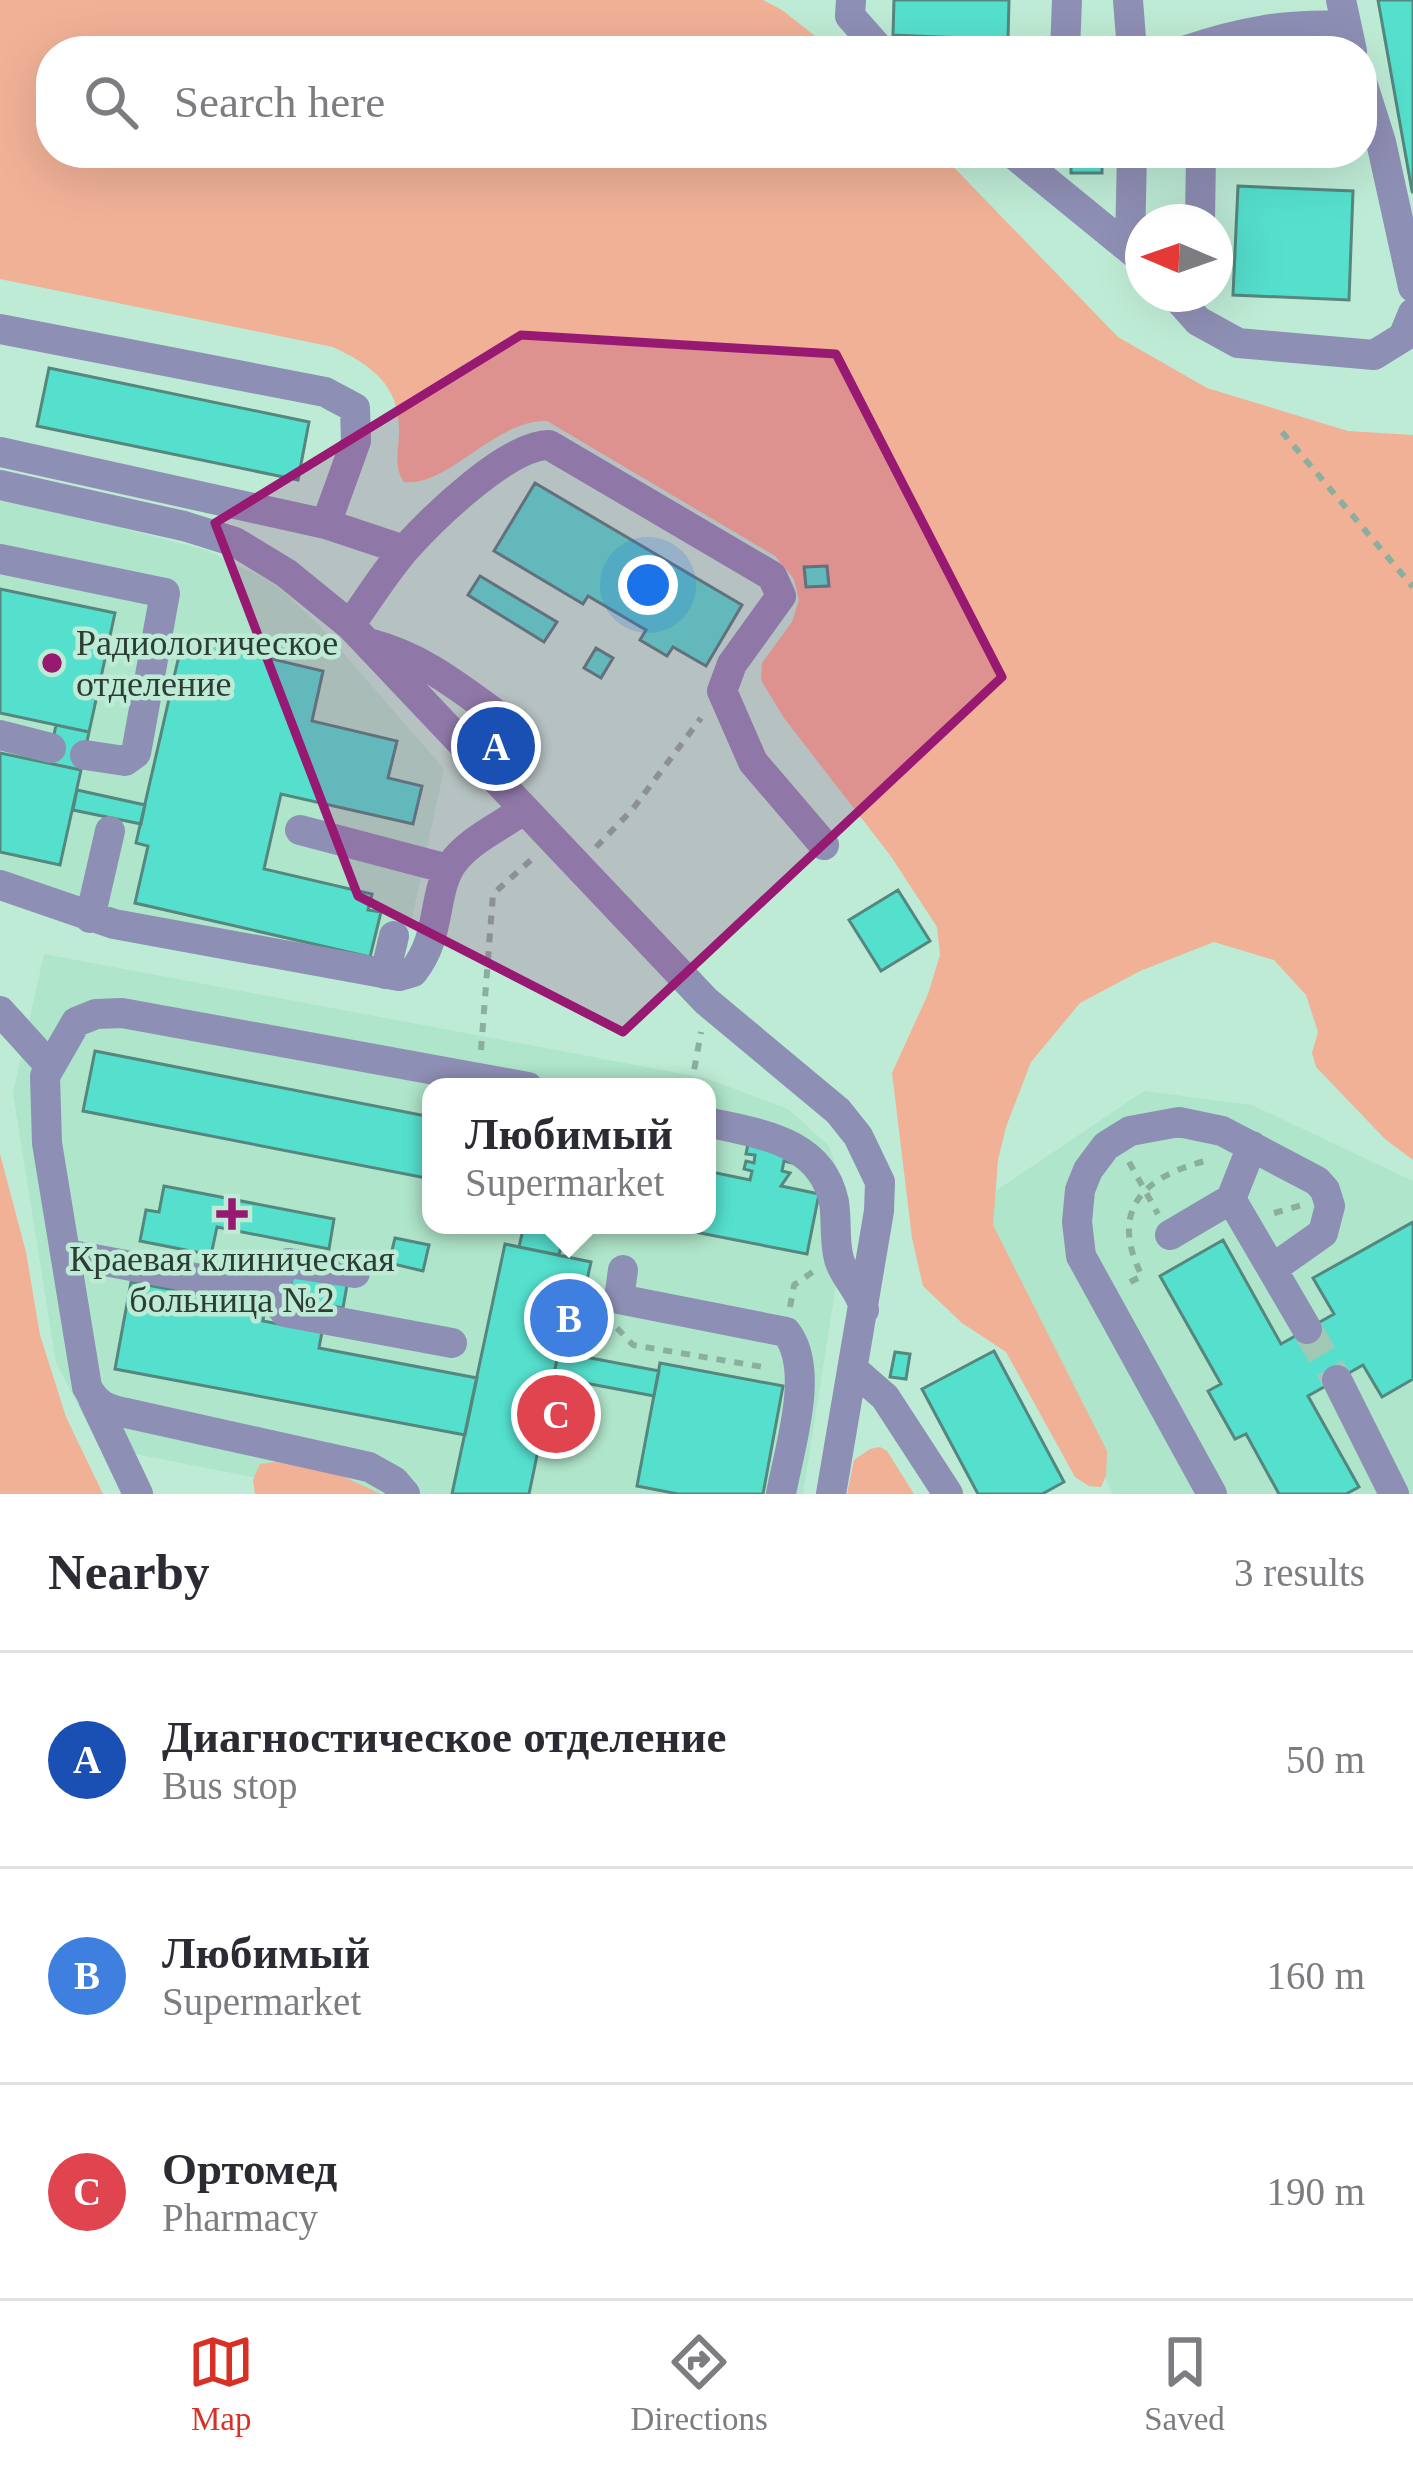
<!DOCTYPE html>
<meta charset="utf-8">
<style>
:root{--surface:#fff;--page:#f2f2f3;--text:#2b2b33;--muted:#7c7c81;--line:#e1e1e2;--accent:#d93025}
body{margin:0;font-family:Georgia,serif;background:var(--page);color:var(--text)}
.compass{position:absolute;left:1125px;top:204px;width:108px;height:108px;border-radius:50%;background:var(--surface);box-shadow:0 12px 48px #0002;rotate:272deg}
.you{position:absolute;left:648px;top:585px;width:42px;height:42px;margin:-30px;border:9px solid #fff;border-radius:50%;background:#1a73e8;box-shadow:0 0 0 18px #1a73e833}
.badge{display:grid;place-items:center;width:78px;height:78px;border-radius:50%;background:var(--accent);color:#fff;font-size:39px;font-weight:700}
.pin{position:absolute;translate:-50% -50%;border:6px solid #fff;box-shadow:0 3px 12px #0006}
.popup{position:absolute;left:422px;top:1078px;width:294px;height:156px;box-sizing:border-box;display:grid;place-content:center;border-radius:24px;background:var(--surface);filter:drop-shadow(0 3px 9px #0005);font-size:39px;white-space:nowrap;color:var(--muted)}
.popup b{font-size:45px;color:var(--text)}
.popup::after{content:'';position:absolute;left:50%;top:100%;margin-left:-24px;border:24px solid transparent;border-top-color:var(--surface)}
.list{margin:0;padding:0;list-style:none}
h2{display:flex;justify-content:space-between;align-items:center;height:156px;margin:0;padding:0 48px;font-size:51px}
h2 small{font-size:39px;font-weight:400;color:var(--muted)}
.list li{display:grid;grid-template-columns:78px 1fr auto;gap:36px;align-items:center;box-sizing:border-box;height:216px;padding:0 48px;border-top:3px solid var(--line)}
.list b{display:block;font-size:45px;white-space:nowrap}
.list p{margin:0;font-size:39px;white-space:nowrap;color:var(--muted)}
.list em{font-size:39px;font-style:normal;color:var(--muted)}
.icon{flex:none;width:66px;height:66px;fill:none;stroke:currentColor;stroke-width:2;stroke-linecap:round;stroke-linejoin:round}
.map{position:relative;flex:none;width:1413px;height:1494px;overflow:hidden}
.search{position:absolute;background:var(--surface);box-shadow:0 12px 48px #0002;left:36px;right:36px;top:36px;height:132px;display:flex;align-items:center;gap:30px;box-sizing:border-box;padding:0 42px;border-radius:48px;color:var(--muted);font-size:45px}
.sheet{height:804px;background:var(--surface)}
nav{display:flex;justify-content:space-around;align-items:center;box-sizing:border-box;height:168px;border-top:3px solid var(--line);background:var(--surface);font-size:33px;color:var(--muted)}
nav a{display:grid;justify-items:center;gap:6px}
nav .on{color:var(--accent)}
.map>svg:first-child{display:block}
.built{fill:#afe5ca;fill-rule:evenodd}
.green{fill:#f0b197}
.building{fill:#55e0ce;stroke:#55877f;stroke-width:3}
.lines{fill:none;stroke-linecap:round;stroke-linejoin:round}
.minor-tunnel{stroke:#a1c8b5;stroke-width:30;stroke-dasharray:30 15;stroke-linecap:butt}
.path{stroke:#8baf9e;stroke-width:6;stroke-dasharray:9 9;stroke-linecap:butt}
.minor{stroke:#8e8fb4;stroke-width:30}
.marked{fill:#971972;fill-opacity:0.2;stroke:#971972;stroke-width:9;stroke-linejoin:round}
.poi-dot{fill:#971972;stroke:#beebd5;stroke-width:4.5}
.labels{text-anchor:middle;stroke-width:9;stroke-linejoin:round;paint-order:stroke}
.poi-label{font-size:36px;fill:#2b3d34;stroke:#beebd5;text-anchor:start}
</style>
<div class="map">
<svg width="1413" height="1494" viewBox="0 0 1413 1494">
<rect width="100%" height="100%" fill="#beebd5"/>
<path class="built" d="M 0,497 L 206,550 L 273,582 L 319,625 L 444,769 L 397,987 L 0,896 Z
M 44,954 L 705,1078 L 788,1109 L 829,1146 L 849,1203 L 803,1494 L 338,1494 L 100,1447 L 56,1363 L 13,1093 ZM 431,1087 L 707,1087 L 707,1225 L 431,1225 Z
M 1144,1091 L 1252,1105 L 1413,1181 L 1413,1494 L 1113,1494 L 972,1207 Z"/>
<path class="green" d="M 0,0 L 763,0 L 782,10 L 834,51 L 51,51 L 51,153 L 940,153 L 1118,337 L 1207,388 L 1348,431 L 1413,435 L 1413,1160 L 1385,1139 L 1316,1067 L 1312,1053 L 1318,1032 L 1306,995 L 1274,960 L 1214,942 L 1140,971 L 1080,1003 L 1031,1062 L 1006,1127 L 998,1160 L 993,1225 L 1107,1451 L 1106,1476 L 1101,1487 L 1089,1486 L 1075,1477 L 1006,1352 L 962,1323 L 923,1286 L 912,1238 L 892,1073 L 928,994 L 940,955 L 937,927 L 890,855 L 784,718 L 761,680 L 762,663 L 792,622 L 799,600 L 794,579 L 775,556 L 547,421 C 495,419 449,487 404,482 C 394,467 398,454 399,435 C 401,386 373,366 333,347 L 0,279 Z
M 0,1154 L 26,1252 L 40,1335 L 66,1417 L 103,1494 L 0,1494 Z
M 880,1447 L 887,1451 L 914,1494 L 847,1494 L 854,1460 L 870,1449 Z
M 276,1462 L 331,1471 L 381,1494 L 255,1494 L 253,1480 L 260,1464 Z"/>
<path class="building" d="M 894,0 L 1009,0 L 1008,40 L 893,35 Z
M 1378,0 L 1413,0 L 1413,193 L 1412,191 Z
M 1071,153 L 1102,153 L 1102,173 L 1071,173 Z
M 1238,186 L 1353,191 L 1349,300 L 1233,295 Z
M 49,368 L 309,422 L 298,480 L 37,426 Z
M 535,483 L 742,605 L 706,666 L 673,647 L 667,656 L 640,640 L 646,630 L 588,596 L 583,604 L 494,551 Z
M 827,566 L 829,586 L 806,587 L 804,567 Z
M 480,576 L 557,622 L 544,642 L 468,595 Z
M 0,589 L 115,613 L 89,732 L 0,713 Z
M 183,638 L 323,671 L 312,721 L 397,741 L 388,778 L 422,786 L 413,824 L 281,794 L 264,869 L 372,894 L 368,910 L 381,912 L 370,957 L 135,903 L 148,846 L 136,843 Z
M 596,648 L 613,658 L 601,678 L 584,668 Z
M 56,725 L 89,732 L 81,770 L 48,763 Z
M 0,753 L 81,770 L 60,865 L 0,852 Z
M 77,790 L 145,805 L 141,824 L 73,810 Z
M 898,890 L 930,941 L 881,971 L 849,920 Z
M 95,1051 L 431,1117 L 431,1179 L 83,1111 Z
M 748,1144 L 794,1153 L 792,1163 L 784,1161 L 782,1171 L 790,1173 L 781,1186 L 819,1194 L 807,1254 L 659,1225 L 707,1225 L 707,1171 L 750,1180 L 752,1171 L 744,1169 L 746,1161 L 754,1163 L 755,1155 L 746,1154 Z
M 164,1186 L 334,1219 L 329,1249 L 217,1227 L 211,1255 L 140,1241 L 146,1210 L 159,1212 Z
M 1413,1222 L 1413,1379 L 1382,1397 L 1363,1365 L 1308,1396 L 1359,1487 L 1346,1494 L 1279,1494 L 1246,1434 L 1235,1439 L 1208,1391 L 1221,1384 L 1160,1276 L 1223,1240 L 1281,1344 L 1334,1314 L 1313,1278 Z
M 524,1225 L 566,1225 L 559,1255 L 519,1247 Z
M 395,1238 L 429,1245 L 423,1271 L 389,1263 Z
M 505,1244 L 591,1262 L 587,1280 L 574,1277 L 529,1494 L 452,1494 Z
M 288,1274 L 347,1285 L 343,1308 L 284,1298 Z
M 131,1282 L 265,1307 L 263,1321 L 322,1332 L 319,1348 L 477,1378 L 465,1435 L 115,1369 Z
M 994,1351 L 1064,1482 L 1042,1494 L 978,1494 L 922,1389 Z
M 559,1352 L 659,1371 L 654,1396 L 553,1377 Z
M 895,1352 L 910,1354 L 906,1379 L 890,1377 Z
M 660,1363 L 783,1386 L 763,1494 L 678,1494 L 637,1486 Z"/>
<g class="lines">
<path class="minor-tunnel" d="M 1307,1329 L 1337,1380"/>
<path class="path" d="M 1282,432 L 1413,587
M 596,847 L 632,810 L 701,718
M 481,1050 L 493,894 L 532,859
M 691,1087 L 701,1032
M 1129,1162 L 1158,1214
M 1274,1213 L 1302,1205
M 1130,1282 L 1142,1276 C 1108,1209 1144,1176 1209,1160
M 790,1307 L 794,1285 L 814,1271
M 617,1328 L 633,1345 L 769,1368"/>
<path class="minor" d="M 851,0 L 850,16 L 881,51
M 1128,0 L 1132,51
M 1341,0 L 1352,51
M 1065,51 L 1067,0
M 1184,51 C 1239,32 1287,23 1346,26
M 1362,82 L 1381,142 L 1413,287
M 1012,153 L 1143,260
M 1200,222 L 1201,153
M 1130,245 L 1132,153
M 1174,294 L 1198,321 L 1238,343 L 1374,355 L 1403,337 L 1413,313
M 0,329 L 325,392 L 355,408 L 356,441 L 326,524
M 0,452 L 326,524 L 404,550
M 0,485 L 184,526 L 235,542 L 286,573 L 350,625 L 706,1001 L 838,1111 L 858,1136 L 880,1182 L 879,1211 L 831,1494
M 0,559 L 165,593 L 136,753 L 125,761 L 85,755
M 350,625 C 368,600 385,572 406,548 C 434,517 508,445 549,445 L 772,576 L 781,596 L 732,664 L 722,691 L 753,762 L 824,845
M 372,644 C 421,657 456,685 496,714
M 0,735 L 51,748
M 300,830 L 448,869
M 0,885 L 114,924 L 399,976 L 413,972 C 442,936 432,894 452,864 C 468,841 499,827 522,811
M 90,918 L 110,831
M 385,974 L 394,936
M 0,1011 L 49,1065
M 707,1122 C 759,1134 821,1140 834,1202 C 837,1221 834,1241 839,1259 C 844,1278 862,1291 864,1310
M 1231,1199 L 1272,1269
M 1170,1235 L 1231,1199 L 1252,1146
M 67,1254 L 276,1293
M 623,1270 L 619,1299 L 786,1332 C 816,1369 789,1449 781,1494
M 355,1273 L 289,1263 L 279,1274 L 276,1301 L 285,1312 L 452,1343
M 854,1370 L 885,1397 L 948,1494
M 1337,1380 L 1394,1494
M 93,1399 L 138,1494
M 405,1494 L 394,1481 L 369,1467 L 126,1413 C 107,1409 96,1405 87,1387 L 47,1143 L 45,1076 L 76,1022 L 96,1014 L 122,1013 L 528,1087
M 1212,1494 L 1081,1256 L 1077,1222 L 1080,1190 L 1088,1170 L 1106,1146 L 1130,1131 L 1179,1122 L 1222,1131 L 1317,1181 L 1325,1190 L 1330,1206 L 1323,1233 L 1272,1269 L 1307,1329"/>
</g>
<path class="marked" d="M 521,335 L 836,354 L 1002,677 L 623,1032 L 358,896 L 215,523 Z"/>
<g class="poi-dot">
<circle cx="52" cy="663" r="12"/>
<path d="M226 1196h12v12h12v12h-12v12h-12v-12h-12v-12h12z"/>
</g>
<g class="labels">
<g class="poi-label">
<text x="76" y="655">Радиологическое<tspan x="76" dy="41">отделение</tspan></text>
<text x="232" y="1271" text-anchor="middle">Краевая клиническая<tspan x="232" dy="41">больница №2</tspan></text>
</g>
</g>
</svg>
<svg class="compass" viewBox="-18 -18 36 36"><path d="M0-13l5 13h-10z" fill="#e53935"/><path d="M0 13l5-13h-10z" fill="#7c7c81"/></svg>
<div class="you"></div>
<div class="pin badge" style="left:496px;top:746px;background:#1a4fb4">A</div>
<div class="pin badge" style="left:569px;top:1318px;background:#3f7fe0">B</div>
<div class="popup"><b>Любимый</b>Supermarket</div>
<div class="pin badge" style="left:556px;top:1414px;background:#e0444e">C</div>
<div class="search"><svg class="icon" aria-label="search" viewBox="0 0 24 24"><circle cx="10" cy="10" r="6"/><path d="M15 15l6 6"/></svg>Search here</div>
</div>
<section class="sheet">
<h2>Nearby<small>3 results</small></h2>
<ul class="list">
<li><span class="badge" style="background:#1a4fb4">A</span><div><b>Диагностическое отделение</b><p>Bus stop</p></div><em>50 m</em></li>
<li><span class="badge" style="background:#3f7fe0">B</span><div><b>Любимый</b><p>Supermarket</p></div><em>160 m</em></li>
<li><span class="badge" style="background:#e0444e">C</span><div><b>Ортомед</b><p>Pharmacy</p></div><em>190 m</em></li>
</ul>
</section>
<nav>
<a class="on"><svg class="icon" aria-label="map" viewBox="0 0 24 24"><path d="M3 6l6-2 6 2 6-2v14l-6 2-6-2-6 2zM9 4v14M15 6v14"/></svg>Map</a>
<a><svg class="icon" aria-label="directions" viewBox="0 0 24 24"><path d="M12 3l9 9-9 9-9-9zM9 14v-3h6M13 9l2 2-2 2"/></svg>Directions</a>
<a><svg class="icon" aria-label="saved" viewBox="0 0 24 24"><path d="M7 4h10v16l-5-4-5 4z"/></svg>Saved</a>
</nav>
